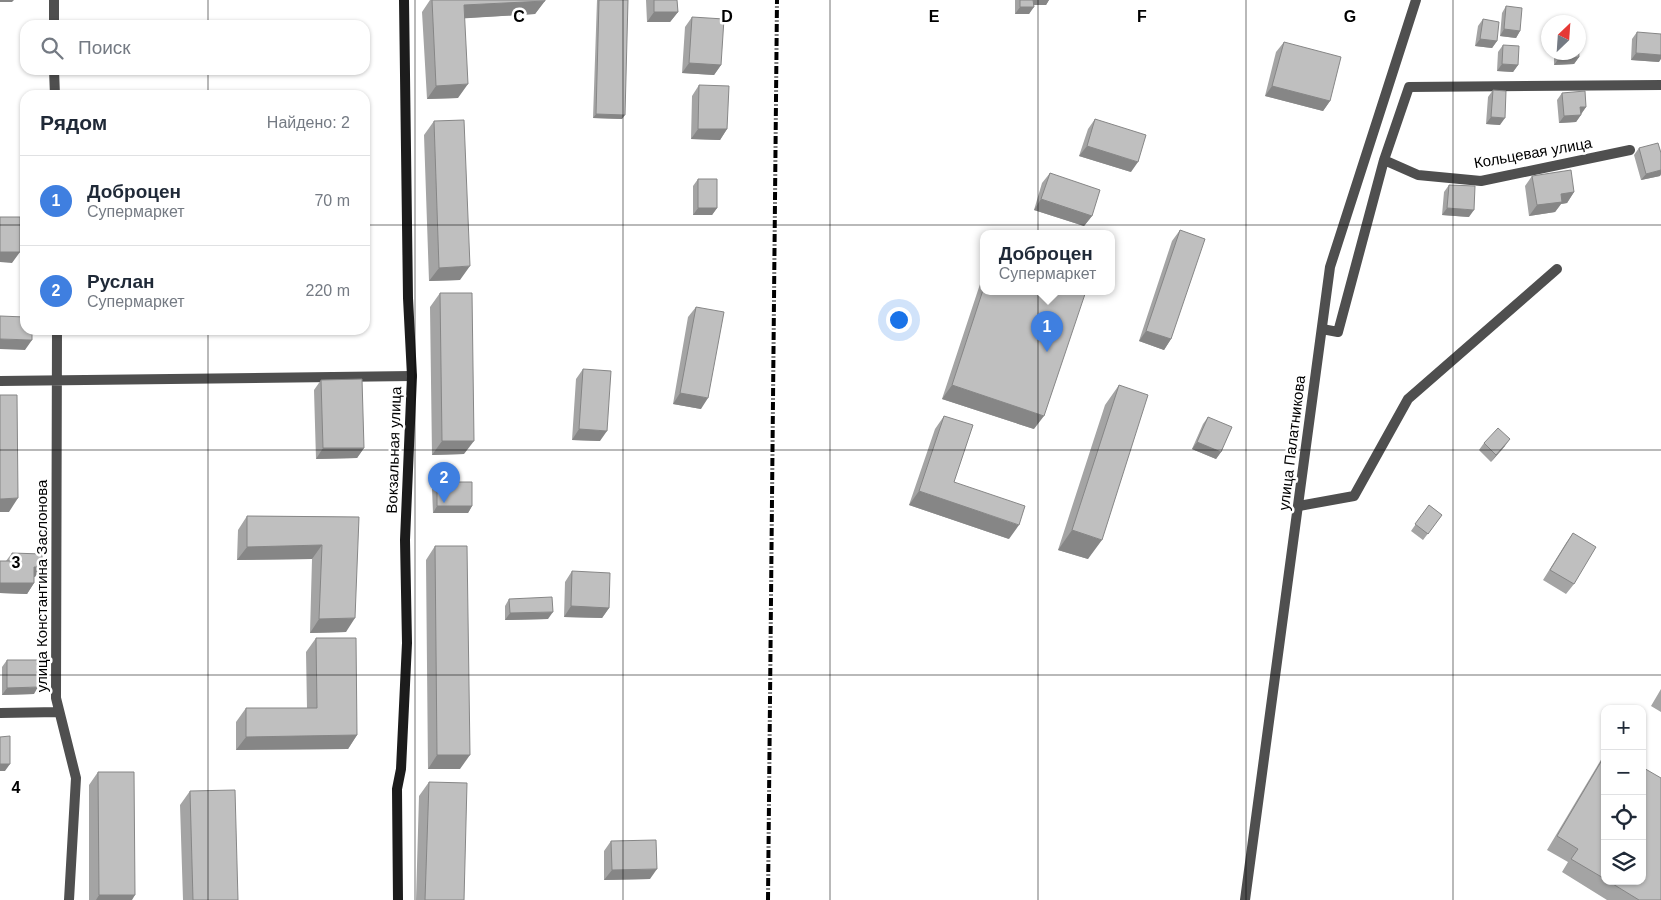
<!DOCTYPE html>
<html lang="ru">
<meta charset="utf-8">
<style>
:root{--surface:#fff;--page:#f6f6f7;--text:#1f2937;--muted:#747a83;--line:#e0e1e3;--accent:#000}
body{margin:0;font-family:Arial,sans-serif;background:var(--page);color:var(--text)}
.controls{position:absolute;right:15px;bottom:15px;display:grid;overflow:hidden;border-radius:10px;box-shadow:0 1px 4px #0004}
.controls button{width:45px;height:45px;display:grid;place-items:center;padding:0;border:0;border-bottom:1px solid var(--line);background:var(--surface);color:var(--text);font:25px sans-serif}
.compass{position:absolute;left:1541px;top:15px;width:45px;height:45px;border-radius:50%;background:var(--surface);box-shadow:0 1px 4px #0004;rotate:25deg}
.you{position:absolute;left:898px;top:319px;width:18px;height:18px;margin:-12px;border:4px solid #fff;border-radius:50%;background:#1a73e8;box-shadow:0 0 0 8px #1a73e833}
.badge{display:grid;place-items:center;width:32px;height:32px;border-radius:50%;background:var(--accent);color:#fff;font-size:16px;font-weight:700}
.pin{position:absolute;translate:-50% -41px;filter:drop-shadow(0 1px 2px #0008)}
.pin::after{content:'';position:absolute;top:26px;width:18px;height:15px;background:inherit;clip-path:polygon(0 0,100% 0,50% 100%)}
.popup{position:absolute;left:980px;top:230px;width:135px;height:65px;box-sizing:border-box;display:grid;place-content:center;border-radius:10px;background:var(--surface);filter:drop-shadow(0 1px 4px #0005);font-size:16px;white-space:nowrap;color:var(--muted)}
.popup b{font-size:19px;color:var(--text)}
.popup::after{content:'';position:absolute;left:50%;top:100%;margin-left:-10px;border:10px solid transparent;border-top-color:var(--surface)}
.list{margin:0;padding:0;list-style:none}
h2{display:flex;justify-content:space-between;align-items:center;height:65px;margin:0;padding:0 20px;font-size:21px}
h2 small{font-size:16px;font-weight:400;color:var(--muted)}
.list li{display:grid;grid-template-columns:32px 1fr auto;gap:15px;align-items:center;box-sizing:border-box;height:90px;padding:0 20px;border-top:1px solid var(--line)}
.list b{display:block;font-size:19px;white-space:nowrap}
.list p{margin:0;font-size:16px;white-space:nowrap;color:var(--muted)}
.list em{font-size:16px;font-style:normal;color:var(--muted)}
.icon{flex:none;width:28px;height:28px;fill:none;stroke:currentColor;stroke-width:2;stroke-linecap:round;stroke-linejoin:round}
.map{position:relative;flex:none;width:1661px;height:900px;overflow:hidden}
.search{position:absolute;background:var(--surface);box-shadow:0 1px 4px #0004;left:20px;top:20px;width:350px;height:55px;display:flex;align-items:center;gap:12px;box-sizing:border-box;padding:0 18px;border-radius:15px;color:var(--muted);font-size:19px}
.panel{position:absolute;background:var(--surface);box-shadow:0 1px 4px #0004;left:20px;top:90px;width:350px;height:245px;border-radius:15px}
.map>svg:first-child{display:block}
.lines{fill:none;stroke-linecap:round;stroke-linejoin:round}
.minor{stroke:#4f4f4f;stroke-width:10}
.tertiary{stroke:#4f4f4f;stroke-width:10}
.secondary{stroke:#1c1c1c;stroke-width:10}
.rail{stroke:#000;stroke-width:4;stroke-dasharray:8 2.5 1 2.5;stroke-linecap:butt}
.wall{fill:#a4a4a4}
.shaded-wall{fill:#868686}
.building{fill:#bfbfbf;stroke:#868686}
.grid{fill:none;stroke:#000;stroke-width:1;stroke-opacity:0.55}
.labels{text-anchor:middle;stroke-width:5;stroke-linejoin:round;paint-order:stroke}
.street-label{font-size:15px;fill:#000;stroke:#fff}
.grid-label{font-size:16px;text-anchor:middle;font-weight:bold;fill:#000;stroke:#fff;stroke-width:5;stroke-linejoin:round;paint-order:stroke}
</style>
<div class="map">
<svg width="1661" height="900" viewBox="0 0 1661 900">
<rect width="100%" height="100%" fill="#fff"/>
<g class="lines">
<path class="minor" d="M 54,0 L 54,25
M 54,70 L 55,95
M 1384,160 L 1418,175 L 1481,181 L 1630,150
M 1322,329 L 1338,332 L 1384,160 L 1409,87 L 1661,85
M 57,330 L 56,698 L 76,778 L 69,900
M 0,381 L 412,376
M 1299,506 L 1354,496 L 1408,399 L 1557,269
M 0,713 L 59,712"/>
<path class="tertiary" d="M 1245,900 L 1330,267 L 1416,0"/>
<path class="secondary" d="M 398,900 L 397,789 L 401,769 L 407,643 L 405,540 L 412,376 L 408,298 L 404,0"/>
<path class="rail" d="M 768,900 L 777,0"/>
</g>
<path class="wall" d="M 430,0 L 545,0 L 535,14 L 464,18 L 458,98 L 427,99 L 422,12 Z
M 597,0 L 628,0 L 622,119 L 593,118 Z
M 646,0 L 677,0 L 678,12 L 670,22 L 647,22 Z
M 1015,0 L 1049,0 L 1046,5 L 1034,5 L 1029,14 L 1015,14 Z
M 1506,6 L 1520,31 L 1516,38 L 1500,36 L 1502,13 Z
M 692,17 L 721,65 L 714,75 L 682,73 L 685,27 Z
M 1483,19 L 1497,41 L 1492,48 L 1475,46 L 1478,26 Z
M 1637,32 L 1659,62 L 1631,60 L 1632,39 Z
M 1284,42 L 1330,101 L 1323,111 L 1265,96 L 1276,52 Z
M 1503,45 L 1518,65 L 1513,72 L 1497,71 L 1498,52 Z
M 1554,52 L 1578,52 L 1579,57 L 1574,64 L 1554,65 Z
M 699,85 L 727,129 L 720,140 L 691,139 L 692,96 Z
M 1493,90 L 1500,125 L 1486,124 L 1488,97 Z
M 1562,93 L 1586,107 L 1576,122 L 1559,123 L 1557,100 Z
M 1095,119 L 1131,172 L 1079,156 L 1088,129 Z
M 434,121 L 460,280 L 429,281 L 424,135 Z
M 1639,148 L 1661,153 L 1661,174 L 1660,176 L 1641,180 L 1634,155 Z
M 1050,173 L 1092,216 L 1084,226 L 1034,210 L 1042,183 Z
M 1532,176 L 1574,192 L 1567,203 L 1561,204 L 1555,212 L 1529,216 L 1525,186 Z
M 698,179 L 717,208 L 712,215 L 693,215 L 693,186 Z
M 1449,185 L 1469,217 L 1442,215 L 1444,192 Z
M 1180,230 L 1171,339 L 1164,350 L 1139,341 L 1172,241 Z
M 983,275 L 983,291 L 1034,429 L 942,399 Z
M 440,293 L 464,454 L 432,455 L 430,307 Z
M 696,307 L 701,409 L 673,404 L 688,317 Z
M 583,369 L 600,441 L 572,440 L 576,379 Z
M 321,380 L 364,448 L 357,458 L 316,459 L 314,390 Z
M 1119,385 L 1088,559 L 1058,550 L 1105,405 Z
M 944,416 L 954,482 L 1009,539 L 909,505 L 935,429 Z
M 1208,417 L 1221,452 L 1216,459 L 1192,449 L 1203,424 Z
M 1484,443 L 1505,446 L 1491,462 L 1479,450 Z
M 437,482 L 472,506 L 468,513 L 433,513 L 432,489 Z
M 1429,505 L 1442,515 L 1423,540 L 1411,531 Z
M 247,516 L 359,517 L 346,632 L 310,633 L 312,559 L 237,560 L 238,530 Z
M 1573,533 L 1574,584 L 1566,594 L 1543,580 L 1566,543 Z
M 435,546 L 460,769 L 428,769 L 426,560 Z
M 12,553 L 35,577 L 34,577 L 34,583 L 27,594 L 0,593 L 0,561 L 6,561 Z
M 572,571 L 609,608 L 602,618 L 564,617 L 565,582 Z
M 509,599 L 548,619 L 505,620 L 505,606 Z
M 316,638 L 357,735 L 348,749 L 236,750 L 236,722 L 246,708 L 307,708 L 306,652 Z
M 7,660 L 34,694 L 2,695 L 2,667 Z
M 1661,689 L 1661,712 L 1651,706 Z
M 1605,753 L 1605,881 L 1642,881 L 1661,900 L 1607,900 L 1562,872 L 1568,862 L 1547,850 Z
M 98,772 L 132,900 L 89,900 L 89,785 Z
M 429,782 L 464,900 L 416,900 L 419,796 Z
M 190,791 L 238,900 L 183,900 L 180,805 Z
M 611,841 L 650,879 L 604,880 L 604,851 Z"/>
<path class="shaded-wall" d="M 0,0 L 14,0 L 12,2 L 0,2 Z
M 1032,0 L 1049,0 L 1046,5 L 1029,5 Z
M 545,1 L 535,14 L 454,19 L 464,5 Z
M 1020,7 L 1034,7 L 1029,14 L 1015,14 Z
M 654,12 L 678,12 L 670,22 L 647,22 Z
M 1504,29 L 1520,31 L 1516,38 L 1500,36 Z
M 1480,39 L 1497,41 L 1492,48 L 1475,46 Z
M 1636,53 L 1661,55 L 1661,59 L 1659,62 L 1631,60 Z
M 1579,57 L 1574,64 L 1554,65 L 1559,58 Z
M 689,63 L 721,65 L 714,75 L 682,73 Z
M 1502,64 L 1518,65 L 1513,72 L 1497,71 Z
M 468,84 L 458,98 L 427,99 L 436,86 Z
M 1272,86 L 1330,101 L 1323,111 L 1265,96 Z
M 1580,107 L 1586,107 L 1581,114 Z
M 596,114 L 625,115 L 622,119 L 593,118 Z
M 1581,115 L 1576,122 L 1559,123 L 1564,116 Z
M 1491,117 L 1505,118 L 1500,125 L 1486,124 Z
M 698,129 L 727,129 L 720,140 L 691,139 Z
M 1087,146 L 1138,162 L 1131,172 L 1079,156 Z
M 1661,170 L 1661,174 L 1660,176 L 1641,180 L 1646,174 Z
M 1574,192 L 1567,203 L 1561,204 L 1555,212 L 1529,216 L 1537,205 L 1561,194 Z
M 1041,199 L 1092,216 L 1084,226 L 1034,210 Z
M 698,208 L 717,208 L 712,215 L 693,215 Z
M 1447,208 L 1474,210 L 1469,217 L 1442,215 Z
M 0,252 L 20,252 L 12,263 L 0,262 Z
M 470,266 L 460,280 L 429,281 L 439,268 Z
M 1146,331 L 1171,339 L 1164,350 L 1139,341 Z
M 0,339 L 32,340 L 25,350 L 0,349 Z
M 952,385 L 1044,416 L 1034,429 L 942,399 Z
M 680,393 L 708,398 L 701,409 L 673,404 Z
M 579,429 L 607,431 L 600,441 L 572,440 Z
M 1510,439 L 1505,446 L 1491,462 L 1496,455 Z
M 442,441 L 474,441 L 464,454 L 432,455 Z
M 1197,442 L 1221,452 L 1216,459 L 1192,449 Z
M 323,448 L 364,448 L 357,458 L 316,459 Z
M 919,491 L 1019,525 L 1009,539 L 909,505 Z
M 18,498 L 9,512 L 0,512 L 0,499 Z
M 437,506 L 472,506 L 468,513 L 433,513 Z
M 1072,530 L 1102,540 L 1088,559 L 1058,550 Z
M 322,545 L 312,559 L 237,560 L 247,547 Z
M 34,567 L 42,567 L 35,577 L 27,577 Z
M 0,583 L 34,583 L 27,594 L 0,593 Z
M 571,606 L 609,608 L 602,618 L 564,617 Z
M 553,612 L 548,619 L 505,620 L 510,613 Z
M 355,618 L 346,632 L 310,633 L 319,619 Z
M 38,687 L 34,694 L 2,695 L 7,688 Z
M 357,735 L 348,749 L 236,750 L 246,737 Z
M 437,755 L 470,755 L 460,769 L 428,769 Z
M 0,764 L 10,764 L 5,771 L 0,771 Z
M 657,869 L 650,879 L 604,880 L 612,870 Z
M 99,895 L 135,895 L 132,900 L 96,900 Z"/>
<path class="building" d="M 432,0 L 545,0 L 545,1 L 464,5 L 468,84 L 436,86 Z
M 599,0 L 628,0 L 625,115 L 596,114 Z
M 654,0 L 677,0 L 678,12 L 654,12 Z
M 1020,0 L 1033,0 L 1034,7 L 1020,7 Z
M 1506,6 L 1522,8 L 1520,31 L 1504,29 Z
M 692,17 L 724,19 L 721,65 L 689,63 Z
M 1483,19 L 1499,22 L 1497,41 L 1480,39 Z
M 1637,32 L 1661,34 L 1661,55 L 1636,53 Z
M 1284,42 L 1341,57 L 1330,101 L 1272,86 Z
M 1578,42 L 1579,57 L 1559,58 L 1559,52 L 1578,52 Z
M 1503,45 L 1519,46 L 1518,65 L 1502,64 Z
M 699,85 L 729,86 L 727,129 L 698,129 Z
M 1493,90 L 1506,91 L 1505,118 L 1491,117 Z
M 1585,91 L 1586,107 L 1580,107 L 1581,115 L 1564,116 L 1562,93 Z
M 1095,119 L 1146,135 L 1138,162 L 1087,146 Z
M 464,120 L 470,266 L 439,268 L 434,121 Z
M 1658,143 L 1661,153 L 1661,170 L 1646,174 L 1639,148 Z
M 1571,170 L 1574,192 L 1561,194 L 1562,202 L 1537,205 L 1532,176 Z
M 1050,173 L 1100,190 L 1092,216 L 1041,199 Z
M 698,179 L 717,179 L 717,208 L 698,208 Z
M 1449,185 L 1475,186 L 1474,210 L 1447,208 Z
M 0,217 L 20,217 L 20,252 L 0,252 Z
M 1180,230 L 1205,239 L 1171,339 L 1146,331 Z
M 983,290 L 983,291 L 1086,291 L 1044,416 L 952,385 Z
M 440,293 L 472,293 L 474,441 L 442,441 Z
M 696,307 L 724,312 L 708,398 L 680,393 Z
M 0,316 L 25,317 L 25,330 L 32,330 L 32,340 L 0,339 Z
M 583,369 L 611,371 L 607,431 L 579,429 Z
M 362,379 L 364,448 L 323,448 L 321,380 Z
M 1119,385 L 1148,395 L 1102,540 L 1072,530 Z
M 0,395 L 17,395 L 18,498 L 0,499 Z
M 944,416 L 973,425 L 954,482 L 1025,506 L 1019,525 L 919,491 Z
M 1208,417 L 1232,427 L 1221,452 L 1197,442 Z
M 1498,428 L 1510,439 L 1496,455 L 1484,443 Z
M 437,482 L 472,482 L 472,506 L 437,506 Z
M 1429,505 L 1442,515 L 1428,534 L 1415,524 Z
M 247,516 L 359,517 L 355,618 L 319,619 L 322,545 L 247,547 Z
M 1573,533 L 1596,547 L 1574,584 L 1550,570 Z
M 435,546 L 467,546 L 470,755 L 437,755 Z
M 12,553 L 42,554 L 42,567 L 34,567 L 34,583 L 0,583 L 0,561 L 12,561 Z
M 572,571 L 610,573 L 609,608 L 571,606 Z
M 552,597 L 553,612 L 510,613 L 509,599 Z
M 316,638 L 356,638 L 357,735 L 246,737 L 246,708 L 317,708 Z
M 7,660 L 38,660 L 38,687 L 7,688 Z
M 10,736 L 10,764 L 0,764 L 0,737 Z
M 1605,755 L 1605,879 L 1571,859 L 1578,849 L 1557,836 Z
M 1642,767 L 1661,778 L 1661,900 L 1639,900 L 1608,881 L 1642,881 Z
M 98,772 L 134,772 L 135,895 L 99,895 Z
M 429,782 L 467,783 L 464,900 L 425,900 Z
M 235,790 L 238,900 L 193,900 L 190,791 Z
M 656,840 L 657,869 L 612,870 L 611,841 Z"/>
<path class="grid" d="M 208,0 L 208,25M 415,0 L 415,900M 623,0 L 623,900M 830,0 L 830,900M 1038,0 L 1038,900M 1246,0 L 1246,900M 1453,0 L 1453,900M 208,70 L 208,95M 0,225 L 25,225M 365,225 L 1661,225M 208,330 L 208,900M 0,450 L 1661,450M 0,675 L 1661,675"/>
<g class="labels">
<g class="street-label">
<text transform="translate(1533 153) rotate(-10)" y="5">Кольцевая улица</text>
<text transform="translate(1292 443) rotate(-83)" y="5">улица Палатникова</text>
<text transform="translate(394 450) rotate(-88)" y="5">Вокзальная улица</text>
<text transform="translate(42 586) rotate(-90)" y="5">улица Константина Заслонова</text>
</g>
</g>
<g class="grid-label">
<text x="519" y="22">C</text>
<text x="727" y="22">D</text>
<text x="934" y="22">E</text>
<text x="1142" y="22">F</text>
<text x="1350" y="22">G</text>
<text x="16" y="568">3</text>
<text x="16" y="793">4</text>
</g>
</svg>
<div class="controls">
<button>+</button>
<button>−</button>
<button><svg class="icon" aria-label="locate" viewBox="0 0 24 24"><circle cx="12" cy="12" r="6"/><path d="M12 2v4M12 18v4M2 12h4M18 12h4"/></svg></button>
<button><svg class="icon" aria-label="layers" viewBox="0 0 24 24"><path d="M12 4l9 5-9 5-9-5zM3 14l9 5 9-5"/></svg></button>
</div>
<svg class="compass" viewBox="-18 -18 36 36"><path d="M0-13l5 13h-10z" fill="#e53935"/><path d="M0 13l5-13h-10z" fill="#747a83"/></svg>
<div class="you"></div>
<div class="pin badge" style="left:1047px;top:352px;background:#3f7fe0">1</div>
<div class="popup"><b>Доброцен</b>Супермаркет</div>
<div class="pin badge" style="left:444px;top:503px;background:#3f7fe0">2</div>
<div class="search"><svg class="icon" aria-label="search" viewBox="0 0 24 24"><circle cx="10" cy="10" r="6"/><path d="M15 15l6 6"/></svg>Поиск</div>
<section class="panel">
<h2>Рядом<small>Найдено: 2</small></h2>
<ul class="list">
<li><span class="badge" style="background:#3f7fe0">1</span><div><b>Доброцен</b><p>Супермаркет</p></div><em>70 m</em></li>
<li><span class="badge" style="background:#3f7fe0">2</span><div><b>Руслан</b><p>Супермаркет</p></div><em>220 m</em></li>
</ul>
</section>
</div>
